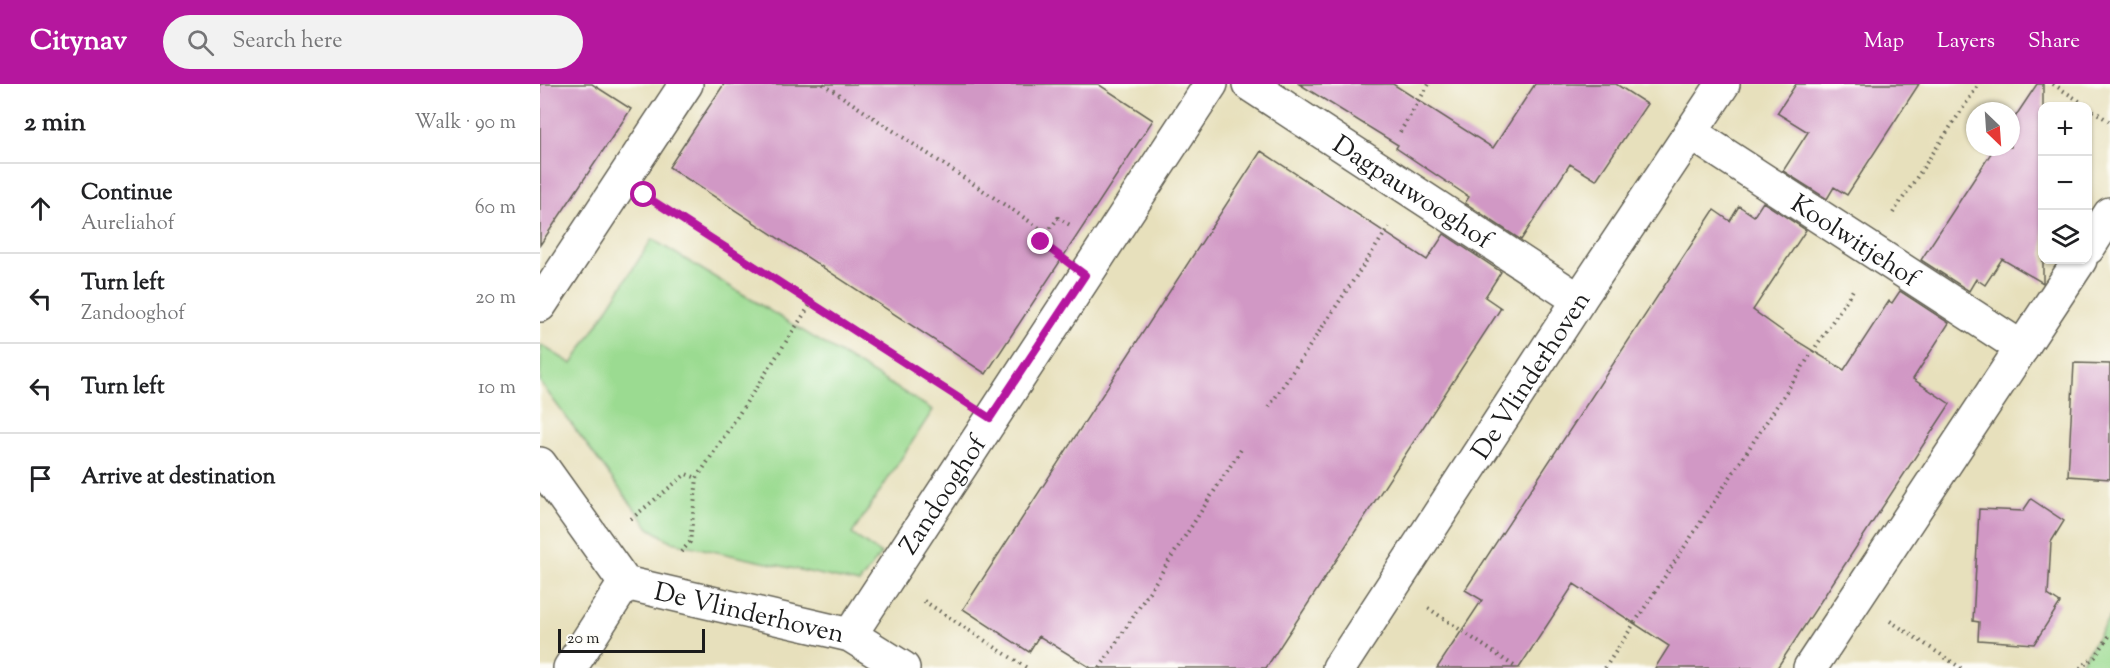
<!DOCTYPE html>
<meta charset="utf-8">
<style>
:root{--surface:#fff;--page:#f2f2f2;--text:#202124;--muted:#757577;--line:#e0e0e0;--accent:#b5179e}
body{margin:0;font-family:"Sorts Mill Goudy",serif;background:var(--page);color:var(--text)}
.controls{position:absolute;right:18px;top:18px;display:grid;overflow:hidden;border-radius:12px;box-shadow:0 2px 4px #0004}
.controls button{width:54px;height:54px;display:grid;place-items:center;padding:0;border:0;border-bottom:2px solid var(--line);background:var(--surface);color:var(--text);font:30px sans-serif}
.compass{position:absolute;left:1426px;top:18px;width:54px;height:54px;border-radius:50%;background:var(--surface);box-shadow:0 2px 4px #0004;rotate:155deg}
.scale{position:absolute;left:18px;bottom:15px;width:147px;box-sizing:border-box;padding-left:6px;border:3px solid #1c1c1c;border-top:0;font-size:16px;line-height:21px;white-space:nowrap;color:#1c1c1c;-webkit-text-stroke:4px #fdfcf7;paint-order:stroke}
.stop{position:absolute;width:18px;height:18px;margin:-14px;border:4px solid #b5179e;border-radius:50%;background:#fff}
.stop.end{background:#b5179e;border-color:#fff;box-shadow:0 2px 6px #0008}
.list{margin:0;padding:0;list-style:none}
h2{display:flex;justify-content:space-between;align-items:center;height:78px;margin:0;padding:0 24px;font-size:26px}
h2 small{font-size:20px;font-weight:400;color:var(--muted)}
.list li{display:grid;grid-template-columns:39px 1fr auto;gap:18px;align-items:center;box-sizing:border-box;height:90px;padding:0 24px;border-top:2px solid var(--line)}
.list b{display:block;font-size:22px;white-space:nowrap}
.list p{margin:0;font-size:20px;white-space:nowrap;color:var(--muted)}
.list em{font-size:20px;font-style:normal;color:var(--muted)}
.icon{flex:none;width:33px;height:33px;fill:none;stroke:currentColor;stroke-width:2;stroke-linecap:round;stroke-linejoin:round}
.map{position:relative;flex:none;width:1570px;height:584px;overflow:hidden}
header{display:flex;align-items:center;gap:36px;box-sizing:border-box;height:84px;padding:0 30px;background:var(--accent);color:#fff}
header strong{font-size:28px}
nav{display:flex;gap:33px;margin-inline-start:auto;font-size:21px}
.search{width:420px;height:54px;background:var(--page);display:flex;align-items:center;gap:15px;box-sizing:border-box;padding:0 21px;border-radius:33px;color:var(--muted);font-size:22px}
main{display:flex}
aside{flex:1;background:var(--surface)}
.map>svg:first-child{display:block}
.green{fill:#9bdb91;stroke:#5c7c56;stroke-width:1.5}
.building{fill:#d198c5}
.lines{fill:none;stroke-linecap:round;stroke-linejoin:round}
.street-casing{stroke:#636154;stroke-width:36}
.path{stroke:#636154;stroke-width:4;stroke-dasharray:1.5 4.5;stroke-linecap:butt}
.street{stroke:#fff;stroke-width:33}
.route{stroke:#b5179e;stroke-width:8}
.labels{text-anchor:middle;stroke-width:6;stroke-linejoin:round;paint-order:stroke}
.street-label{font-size:26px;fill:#1c1c1c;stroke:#fdfcf7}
</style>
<header>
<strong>Citynav</strong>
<div class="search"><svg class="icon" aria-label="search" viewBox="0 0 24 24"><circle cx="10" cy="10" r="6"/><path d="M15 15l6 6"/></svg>Search here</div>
<nav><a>Map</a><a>Layers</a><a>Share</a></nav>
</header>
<main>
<aside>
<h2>2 min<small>Walk · 90 m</small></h2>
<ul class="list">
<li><svg class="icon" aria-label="ahead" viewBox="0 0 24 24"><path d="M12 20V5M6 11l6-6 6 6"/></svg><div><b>Continue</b><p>Aureliahof</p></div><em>60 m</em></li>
<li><svg class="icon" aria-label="left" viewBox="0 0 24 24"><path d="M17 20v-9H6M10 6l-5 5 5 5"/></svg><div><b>Turn left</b><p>Zandooghof</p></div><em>20 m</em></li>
<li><svg class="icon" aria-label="left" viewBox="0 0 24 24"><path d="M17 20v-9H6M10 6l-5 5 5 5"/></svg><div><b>Turn left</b></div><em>10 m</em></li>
<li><svg class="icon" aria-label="arrive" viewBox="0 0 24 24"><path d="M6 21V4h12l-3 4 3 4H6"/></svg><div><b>Arrive at destination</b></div></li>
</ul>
</aside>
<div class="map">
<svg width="1570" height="584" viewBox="0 0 1570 584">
<rect width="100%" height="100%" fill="#fdfcf7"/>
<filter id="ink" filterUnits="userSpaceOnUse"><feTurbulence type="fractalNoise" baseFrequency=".0167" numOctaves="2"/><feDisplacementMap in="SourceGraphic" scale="12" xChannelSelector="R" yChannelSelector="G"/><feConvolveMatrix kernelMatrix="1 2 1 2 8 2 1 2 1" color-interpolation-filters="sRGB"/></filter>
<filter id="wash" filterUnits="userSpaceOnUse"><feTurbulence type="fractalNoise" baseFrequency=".008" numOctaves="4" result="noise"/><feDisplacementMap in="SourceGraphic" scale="24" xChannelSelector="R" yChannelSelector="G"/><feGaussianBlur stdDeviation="1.35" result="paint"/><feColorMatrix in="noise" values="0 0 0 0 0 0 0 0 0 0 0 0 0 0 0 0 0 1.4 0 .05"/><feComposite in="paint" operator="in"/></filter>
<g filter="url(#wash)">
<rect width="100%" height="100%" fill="#e7e0bc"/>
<path class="green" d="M 112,155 L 393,326 L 312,450 L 341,470 L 319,499 L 132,458 L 109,444 L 0,298 L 1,261 L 32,280 Z
M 1570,533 L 1570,579 L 1567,584 L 1531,584 L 1540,580 Z"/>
<g id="blocks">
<path class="building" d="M 0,0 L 52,0 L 91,25 L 0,161 Z
M 184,0 L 558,0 L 613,36 L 446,290 L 129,83 Z
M 759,0 L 853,0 L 953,64 L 995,0 L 1076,0 L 1107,20 L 1056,96 L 1030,80 L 981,156 L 925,119 L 929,113 L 856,64 L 858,61 Z
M 1256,0 L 1379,0 L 1307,111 L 1294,103 L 1287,115 L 1243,87 L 1268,48 L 1237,29 Z
M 1497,0 L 1503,0 L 1503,199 L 1462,175 L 1445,201 L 1436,195 L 1429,207 L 1381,176 L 1455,63 L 1471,63 L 1471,39 Z
M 721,67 L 887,176 L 904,150 L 961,188 L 945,213 L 961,224 L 726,584 L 551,584 L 499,552 L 489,568 L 423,525 Z
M 1223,118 L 1266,146 L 1213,226 L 1252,254 L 1304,286 L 1349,217 L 1352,219 L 1360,207 L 1409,239 L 1373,295 L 1410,320 L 1237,584 L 1115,584 L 1129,562 L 1034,500 L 979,584 L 897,584 L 942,516 L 925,506 L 1174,126 L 1190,137 L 1199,122 L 1214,132 Z
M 1534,279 L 1570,280 L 1570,395 L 1528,392 Z
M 1491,415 L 1524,437 L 1511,458 L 1508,511 L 1520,519 L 1494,560 L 1438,556 L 1439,538 L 1433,537 L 1439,425 L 1483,427 Z"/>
</g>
</g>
<g filter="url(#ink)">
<use href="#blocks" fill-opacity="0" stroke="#636154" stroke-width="1.5"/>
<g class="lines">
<g class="street-casing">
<g id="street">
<path id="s1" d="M 709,0 L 1039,216"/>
<path id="s2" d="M 1151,49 L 1482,264"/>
<path d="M 1548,164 L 1570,130"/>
<path d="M 0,221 L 146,0"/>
<path id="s3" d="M 0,380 L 85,499 L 310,551 L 363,584"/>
<path id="s4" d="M 310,551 L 671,0"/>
<path d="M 30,584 L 85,499"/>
<path id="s5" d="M 799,584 L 1039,216 L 1183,0"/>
<path d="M 1270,584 L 1540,176"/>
</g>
</g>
<path class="path" d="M 283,0 L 507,149 L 501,158 L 512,166
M 1513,0 L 1547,22
M 1548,23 L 1570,38
M 860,48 L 889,0
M 117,119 L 416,312
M 1353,129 L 1439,0
M 507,149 L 518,134 L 530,141
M 729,323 L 849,143
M 91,435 L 146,390 L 157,394
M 141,468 L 150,458 L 157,394 L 272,218
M 384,517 L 487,584
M 888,524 L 977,584
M 1350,537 L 1421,584
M 560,584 L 702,364
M 1065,584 L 1313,206
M 1540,584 L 1555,573 L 1570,551"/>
<use href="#street" class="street"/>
</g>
</g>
<g class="lines" filter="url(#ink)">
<path class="route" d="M 104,111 L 450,334 L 545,191 L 501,158"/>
</g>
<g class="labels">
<g class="street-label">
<text dy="9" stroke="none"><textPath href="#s1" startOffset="196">Dagpauwooghof</textPath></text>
<text dy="9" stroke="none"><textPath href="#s2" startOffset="196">Koolwitjehof</textPath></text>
<text dy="9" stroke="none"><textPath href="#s5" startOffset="350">De Vlinderhoven</textPath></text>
<text dy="9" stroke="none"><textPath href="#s4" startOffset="168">Zandooghof</textPath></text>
<text dy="9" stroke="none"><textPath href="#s3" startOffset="274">De Vlinderhoven</textPath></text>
</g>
</g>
</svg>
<div class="controls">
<button>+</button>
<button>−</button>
<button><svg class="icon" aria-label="layers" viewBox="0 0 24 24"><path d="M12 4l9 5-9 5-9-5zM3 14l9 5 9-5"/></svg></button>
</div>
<svg class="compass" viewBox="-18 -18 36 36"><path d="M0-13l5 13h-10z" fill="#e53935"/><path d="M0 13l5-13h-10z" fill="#757577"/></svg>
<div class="scale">20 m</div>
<div class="stop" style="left:104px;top:111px"></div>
<div class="stop end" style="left:501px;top:158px"></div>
</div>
</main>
